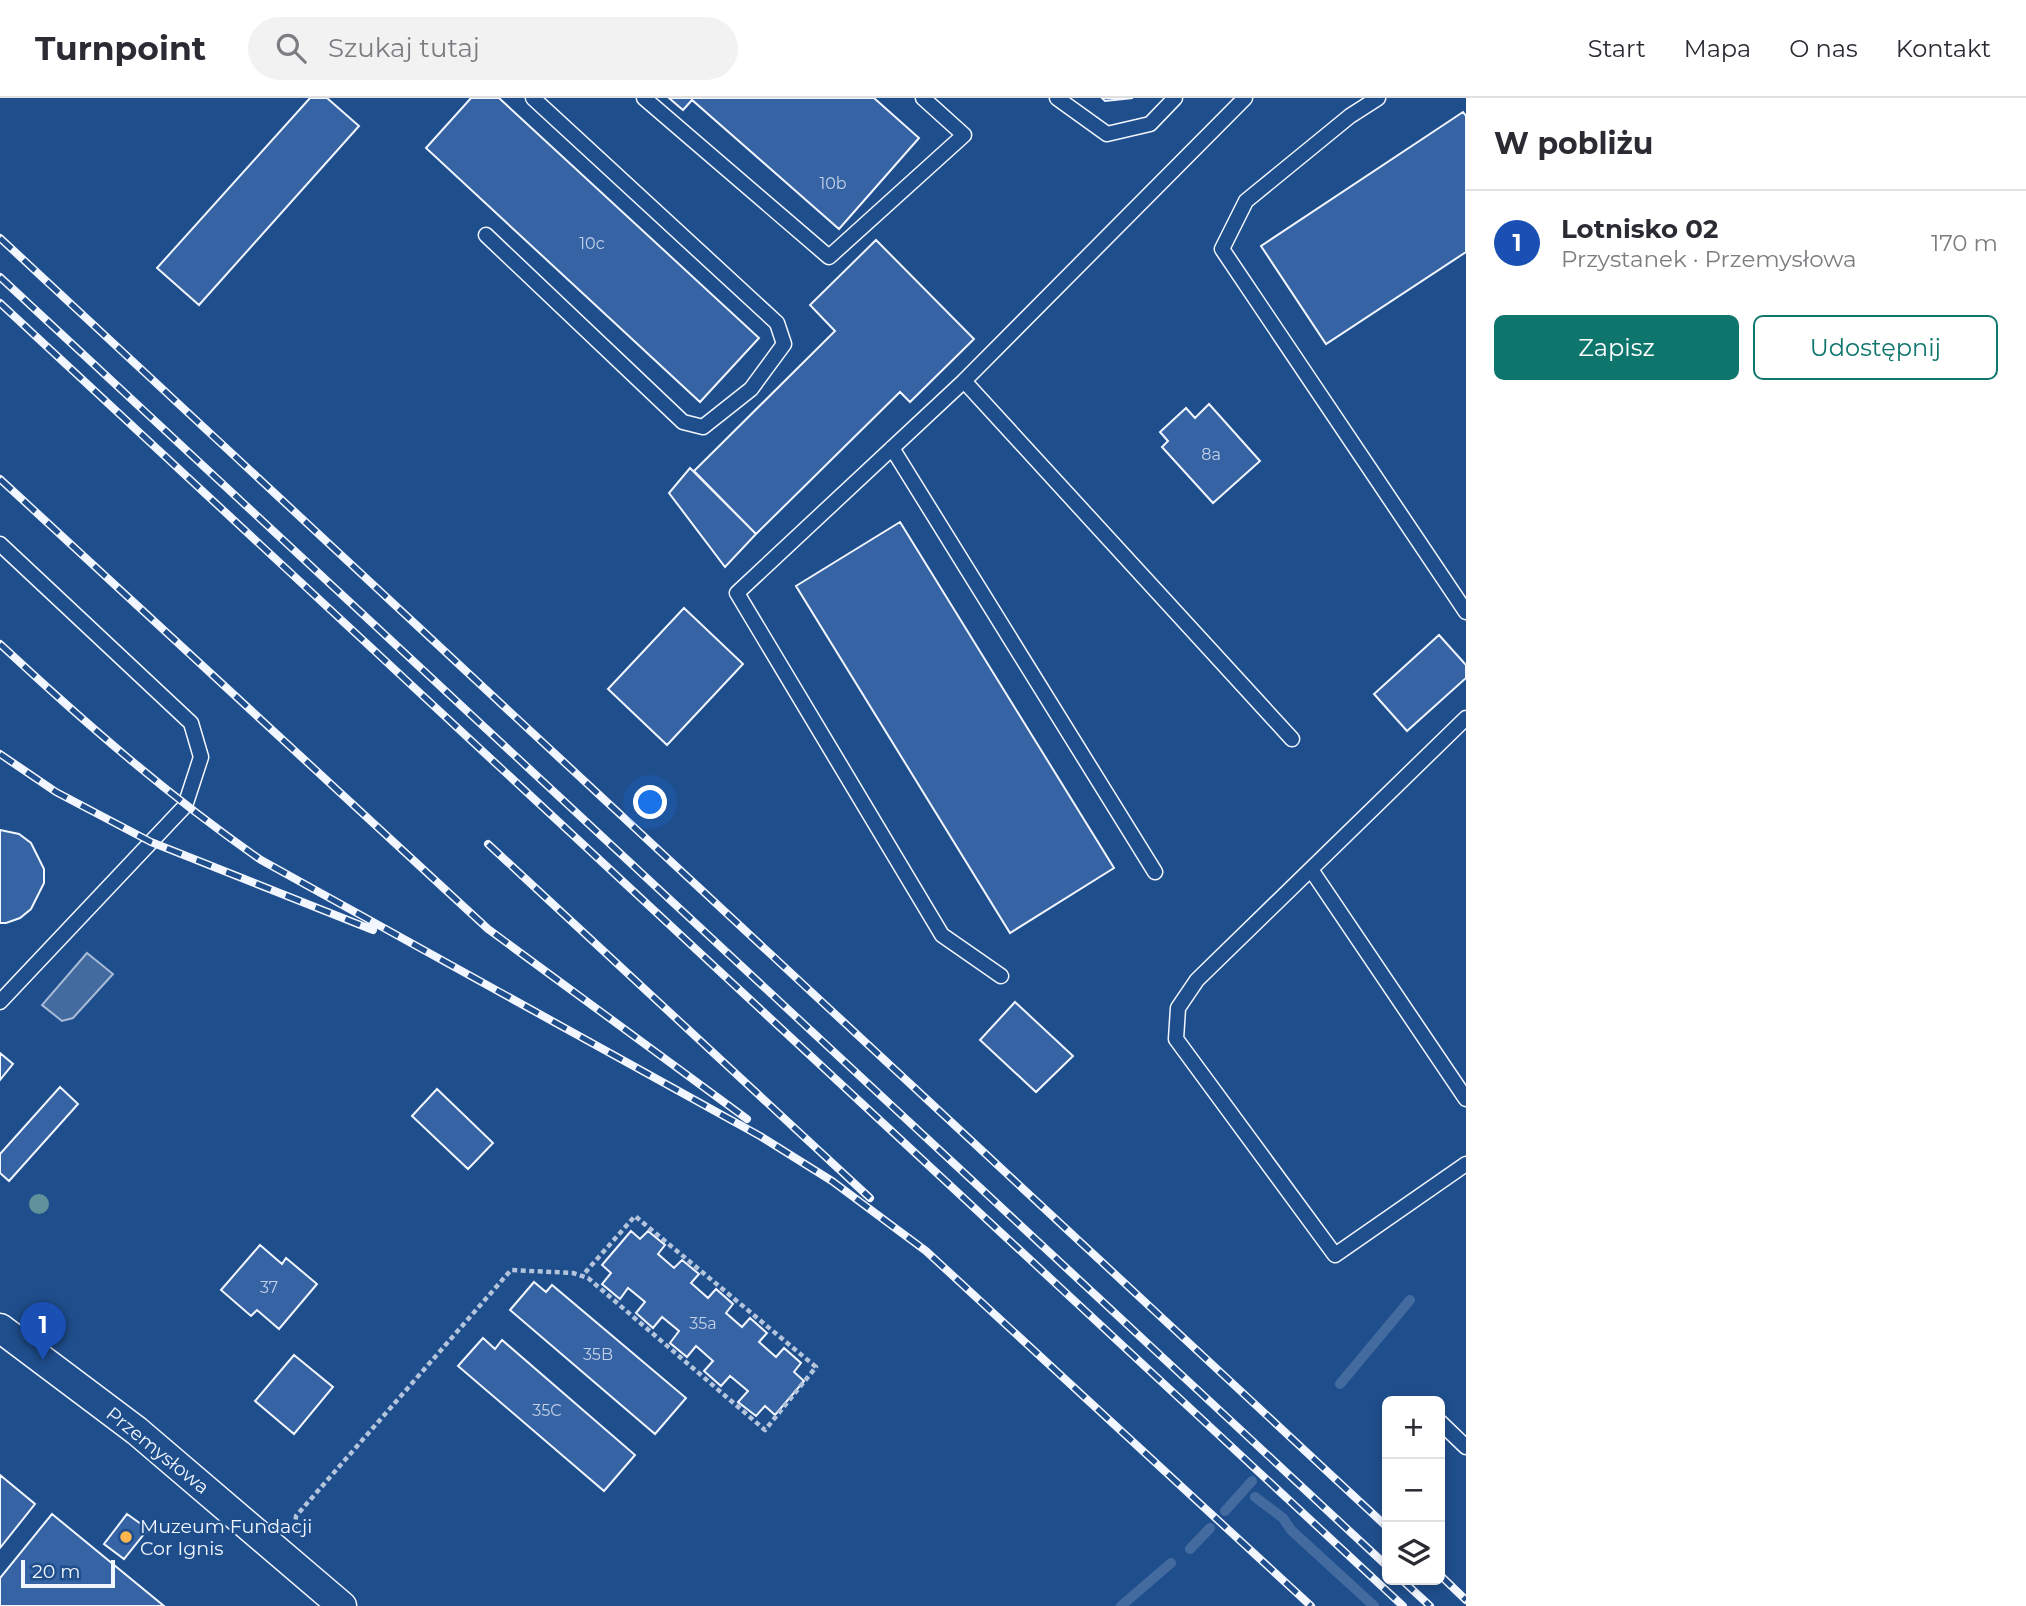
<!DOCTYPE html>
<html lang="pl">
<meta charset="utf-8">
<style>
:root{--surface:#fff;--page:#f2f2f3;--text:#2b2b33;--muted:#7c7c81;--line:#e1e1e2;--accent:#0f766e}
body{margin:0;font-family:Montserrat,sans-serif;background:var(--page);color:var(--text)}
.controls{position:absolute;right:21px;bottom:21px;display:grid;overflow:hidden;border-radius:10px;box-shadow:0 4px 10px #0003}
.controls button{width:63px;height:63px;display:grid;place-items:center;padding:0;border:0;border-bottom:2px solid var(--line);background:var(--surface);color:var(--text);font:35px sans-serif}
.scale{position:absolute;left:21px;bottom:18px;width:94px;box-sizing:border-box;padding-left:7px;border:4px solid #f2f6ff;border-top:0;font-size:19px;line-height:24px;white-space:nowrap;color:#f2f6ff;-webkit-text-stroke:5px #1f4e8c;paint-order:stroke}
.you{position:absolute;left:651px;top:705px;width:24px;height:24px;margin:-18px;border:5px solid #fff;border-radius:50%;background:#1a73e8;box-shadow:0 0 0 10px #1a73e833}
.badge{display:grid;place-items:center;width:46px;height:46px;border-radius:50%;background:var(--accent);color:#fff;font-size:23px;font-weight:700}
.pin{position:absolute;translate:-50% -58px;filter:drop-shadow(0 2px 4px #0008)}
.pin::after{content:'';position:absolute;top:37px;width:24px;height:21px;background:inherit;clip-path:polygon(0 0,100% 0,50% 100%)}
.list{margin:0;padding:0;list-style:none}
h2{display:flex;justify-content:space-between;align-items:center;height:91px;margin:0;padding:0 28px;font-size:30px}
h2 small{font-size:23px;font-weight:400;color:var(--muted)}
.list li{display:grid;grid-template-columns:46px 1fr auto;gap:21px;align-items:center;box-sizing:border-box;height:105px;padding:0 28px;border-top:2px solid var(--line)}
.list b{display:block;font-size:26px;white-space:nowrap}
.list p{margin:0;font-size:23px;white-space:nowrap;color:var(--muted)}
.list em{font-size:23px;font-style:normal;color:var(--muted)}
.actions{display:flex;gap:14px;padding:21px 28px}
.actions a{flex:1;padding:16px 0;border:2px solid var(--accent);border-radius:10px;text-align:center;font-size:24px;color:var(--accent)}
.actions .main{background:var(--accent);color:#fff}
.icon{flex:none;width:38px;height:38px;fill:none;stroke:currentColor;stroke-width:2;stroke-linecap:round;stroke-linejoin:round}
.map{position:relative;flex:none;width:1466px;height:1508px;overflow:hidden}
header{display:flex;align-items:center;gap:42px;box-sizing:border-box;height:98px;padding:0 35px;background:var(--surface);border-bottom:2px solid var(--line)}
header strong{font-size:33px}
nav{display:flex;gap:38px;margin-inline-start:auto;font-size:24px}
.search{width:490px;height:63px;background:var(--page);display:flex;align-items:center;gap:18px;box-sizing:border-box;padding:0 24px;border-radius:38px;color:var(--muted);font-size:26px}
main{display:flex}
aside{flex:1;background:var(--surface)}
.map>svg:first-child{display:block}
.water{fill:#446ba0;stroke:#a8bbd7;stroke-width:2}
.lines{fill:none;stroke-linecap:round;stroke-linejoin:round}
.stream{stroke:#446ba0;stroke-width:10}
.building{fill:#3563a3;stroke:#f2f6ff;stroke-width:2}
.lane-casing{stroke:#f2f6ff;stroke-width:17}
.street-casing{stroke:#f2f6ff;stroke-width:31}
.path{stroke:#b3c4dc;stroke-width:4.5;stroke-dasharray:5 3.5;stroke-linecap:butt}
.lane{stroke:#1f4e8c;stroke-width:14}
.street{stroke:#1f4e8c;stroke-width:28}
.rail-casing{stroke:#f2f6ff;stroke-width:8}
.rail{stroke:#1f4e8c;stroke-width:5;stroke-dasharray:16;stroke-linecap:butt}
.tree{fill:#61919a}
.poi-dot{fill:#ffb74d;stroke:#1f4e8c;stroke-width:2.5}
.labels{text-anchor:middle;stroke-width:5;stroke-linejoin:round;paint-order:stroke}
.number-label{font-size:16px;fill:#c3d1e8}
.street-label{font-size:19px;fill:#f2f6ff;stroke:#1f4e8c}
.poi-label{font-size:19px;fill:#f2f6ff;stroke:#1f4e8c;text-anchor:start}
</style>
<header>
<strong>Turnpoint</strong>
<div class="search"><svg class="icon" aria-label="search" viewBox="0 0 24 24"><circle cx="10" cy="10" r="6"/><path d="M15 15l6 6"/></svg>Szukaj tutaj</div>
<nav><a>Start</a><a>Mapa</a><a>O nas</a><a>Kontakt</a></nav>
</header>
<main>
<div class="map">
<svg width="1466" height="1508" viewBox="0 0 1466 1508">
<rect width="100%" height="100%" fill="#1f4e8c"/>
<path class="water" d="M 87,855 L 113,876 L 73,920 L 62,923 L 42,907 Z"/>
<g class="lines">
<path class="stream" d="M 1340,1286 L 1410,1202
M 1255,1399 L 1283,1420 L 1291,1432 L 1374,1508
M 1225,1413 L 1252,1383
M 1190,1451 L 1210,1430
M 1121,1508 L 1171,1465"/>
</g>
<path class="building" d="M 310,0 L 327,0 L 359,28 L 199,207 L 157,170 Z
M 471,0 L 499,0 L 759,240 L 700,304 L 426,50 Z
M 669,0 L 874,0 L 919,40 L 839,131 L 692,2 L 683,12 Z
M 1102,0 L 1133,0 L 1105,3 Z
M 1463,14 L 1466,18 L 1466,154 L 1326,246 L 1261,148 Z
M 876,142 L 974,241 L 910,304 L 900,294 L 756,436 L 694,373 L 835,233 L 810,207 Z
M 1209,306 L 1260,363 L 1213,405 L 1162,349 L 1168,343 L 1160,334 L 1186,310 L 1195,320 Z
M 690,370 L 756,436 L 725,469 L 669,395 Z
M 900,424 L 1114,770 L 1010,835 L 796,488 Z
M 684,510 L 743,566 L 667,647 L 608,591 Z
M 1439,537 L 1466,567 L 1466,580 L 1407,633 L 1374,596 Z
M 0,732 L 19,736 L 31,745 L 44,771 L 44,785 L 31,811 L 20,820 L 6,825 L 0,825 Z
M 1015,904 L 1073,958 L 1036,994 L 980,942 Z
M 0,955 L 13,966 L 0,982 Z
M 60,989 L 78,1006 L 9,1083 L 0,1075 L 0,1056 Z
M 437,991 L 493,1045 L 468,1071 L 412,1018 Z
M 631,1133 L 640,1141 L 648,1133 L 665,1147 L 658,1156 L 674,1170 L 682,1162 L 699,1176 L 691,1185 L 708,1200 L 716,1191 L 733,1206 L 726,1215 L 742,1229 L 750,1220 L 767,1235 L 759,1244 L 776,1259 L 784,1250 L 801,1265 L 794,1274 L 804,1283 L 775,1317 L 765,1308 L 756,1318 L 738,1304 L 748,1293 L 730,1278 L 721,1288 L 704,1273 L 713,1263 L 696,1248 L 687,1259 L 670,1245 L 679,1233 L 662,1219 L 653,1230 L 636,1215 L 645,1204 L 628,1190 L 620,1201 L 602,1186 L 611,1175 L 602,1167 Z
M 260,1147 L 282,1166 L 286,1160 L 317,1186 L 279,1231 L 257,1212 L 251,1218 L 221,1192 Z
M 534,1184 L 546,1194 L 552,1187 L 686,1300 L 655,1336 L 510,1212 Z
M 483,1240 L 495,1251 L 502,1242 L 635,1357 L 604,1393 L 458,1268 Z
M 294,1257 L 333,1289 L 294,1336 L 255,1303 Z
M 0,1377 L 35,1406 L 0,1450 Z
M 52,1416 L 164,1508 L 0,1508 L 0,1480 Z
M 127,1416 L 148,1431 L 124,1461 L 104,1446 Z"/>
<g class="lines">
<g class="lane-casing">
<path id="lane" d="M 644,0 L 829,159 L 964,37 L 923,0
M 1057,0 L 1107,36 L 1150,26 L 1175,0
M 1378,0 L 1350,18 L 1246,103 L 1222,151 L 1466,514
M 486,137 L 683,324 L 703,329 L 751,291 L 784,246 L 777,225 L 533,0
M 964,283 L 1292,641
M 892,350 L 1155,774
M 0,446 L 191,625 L 201,659 L 185,708 L 0,904
M 1466,620 L 1197,882 L 1178,910 L 1176,941 L 1335,1157 L 1466,1066
M 1312,773 L 1466,1001
M 1001,878 L 942,837 L 737,495 L 964,283 L 1245,0
M 1440,1324 L 1466,1349"/>
</g>
<g class="street-casing">
<path id="street" d="M 0,1230 L 137,1333 L 342,1508"/>
</g>
<path class="path" d="M 295,1430 L 296,1418 L 511,1172 L 573,1175 L 588,1180 L 765,1332 L 816,1269 L 635,1118 L 582,1178"/>
<use href="#lane" class="lane"/>
<use href="#street" class="street"/>
<g class="rail-casing">
<path id="rail" d="M 0,140 L 1387,1429
M 0,179 L 1387,1468
M 0,205 L 1403,1508
M 0,381 L 488,831 L 747,1021
M 0,546 C 84,624 166,696 261,762 L 760,1038 L 832,1083 L 926,1153 L 1311,1508
M 0,656 L 56,694 L 151,744 L 373,832
M 488,746 L 870,1100
M 1440,1477 L 1466,1502
M 1402,1482 L 1430,1508"/>
</g>
<use href="#rail" class="rail"/>
</g>
<circle class="tree" cx="39" cy="1106" r="10"/>
<circle class="poi-dot" cx="126" cy="1439" r="7"/>
<g class="labels">
<g class="number-label">
<text x="833" y="91">10b</text>
<text x="592" y="151">10c</text>
<text x="1211" y="362">8a</text>
<text x="269" y="1195">37</text>
<text x="703" y="1231">35a</text>
<text x="598" y="1262">35B</text>
<text x="547" y="1318">35C</text>
</g>
<g class="street-label">
<text transform="translate(158 1352) rotate(39)" y="7">Przemysłowa</text>
</g>
<g class="poi-label">
<text x="140" y="1435">Muzeum Fundacji<tspan x="140" dy="22">Cor Ignis</tspan></text>
</g>
</g>
</svg>
<div class="controls">
<button>+</button>
<button>−</button>
<button><svg class="icon" aria-label="layers" viewBox="0 0 24 24"><path d="M12 4l9 5-9 5-9-5zM3 14l9 5 9-5"/></svg></button>
</div>
<div class="scale">20 m</div>
<div class="you"></div>
<div class="pin badge" style="left:43px;top:1262px;background:#1a4fb4">1</div>
</div>
<aside>
<h2>W pobliżu<small></small></h2>
<ul class="list">
<li><span class="badge" style="background:#1a4fb4">1</span><div><b>Lotnisko 02</b><p>Przystanek · Przemysłowa</p></div><em>170 m</em></li>
</ul>
<div class="actions"><a class="main">Zapisz</a><a>Udostępnij</a></div>
</aside>
</main>
